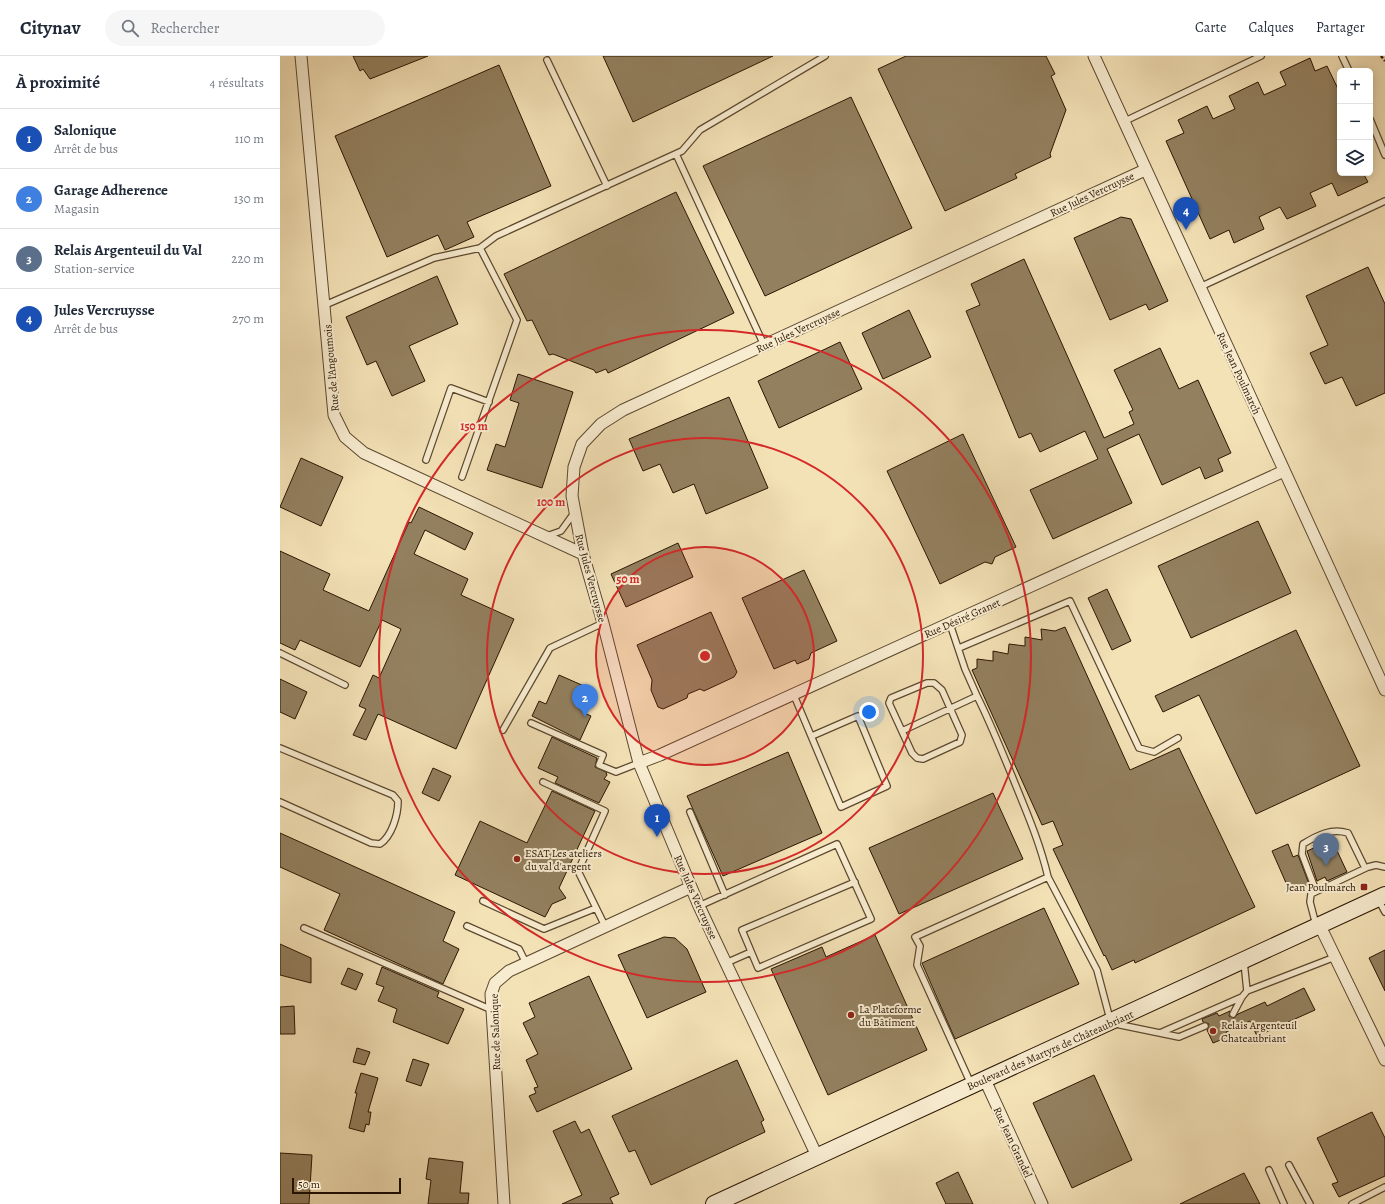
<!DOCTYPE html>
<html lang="fr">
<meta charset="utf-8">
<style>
:root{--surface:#fff;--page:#f6f6f7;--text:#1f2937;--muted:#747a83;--line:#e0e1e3;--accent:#b45309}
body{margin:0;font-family:Alegreya,serif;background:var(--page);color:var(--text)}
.controls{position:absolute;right:12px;top:12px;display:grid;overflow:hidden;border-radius:6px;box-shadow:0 2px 10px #0003}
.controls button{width:36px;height:36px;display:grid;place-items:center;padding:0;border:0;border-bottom:1px solid var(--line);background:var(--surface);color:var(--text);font:20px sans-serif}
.scale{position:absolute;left:12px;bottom:10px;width:109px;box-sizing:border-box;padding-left:4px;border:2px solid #2a1500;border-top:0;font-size:11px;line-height:14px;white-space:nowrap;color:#2a1500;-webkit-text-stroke:3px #f8ecd0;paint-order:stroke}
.you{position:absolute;left:589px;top:656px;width:14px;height:14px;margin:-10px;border:3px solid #fff;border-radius:50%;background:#1a73e8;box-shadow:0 0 0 6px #1a73e833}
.badge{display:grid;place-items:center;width:26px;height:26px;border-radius:50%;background:var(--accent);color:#fff;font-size:13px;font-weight:700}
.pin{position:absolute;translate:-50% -33px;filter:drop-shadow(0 1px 2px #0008)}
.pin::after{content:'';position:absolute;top:21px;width:14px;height:12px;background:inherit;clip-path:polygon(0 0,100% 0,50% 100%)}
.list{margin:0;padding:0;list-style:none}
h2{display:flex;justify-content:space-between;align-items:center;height:52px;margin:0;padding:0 16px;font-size:17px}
h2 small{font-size:13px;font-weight:400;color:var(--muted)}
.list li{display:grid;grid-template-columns:26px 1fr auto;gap:12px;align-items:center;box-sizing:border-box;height:60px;padding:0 16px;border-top:1px solid var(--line)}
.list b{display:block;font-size:15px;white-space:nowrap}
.list p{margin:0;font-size:13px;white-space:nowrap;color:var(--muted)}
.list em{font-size:13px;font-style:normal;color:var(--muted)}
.icon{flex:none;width:22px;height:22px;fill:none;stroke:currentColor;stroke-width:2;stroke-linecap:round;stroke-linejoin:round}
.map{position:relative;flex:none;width:1105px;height:1148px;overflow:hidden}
header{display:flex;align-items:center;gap:24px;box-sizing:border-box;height:56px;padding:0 20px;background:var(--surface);border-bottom:1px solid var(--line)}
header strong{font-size:19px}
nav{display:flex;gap:22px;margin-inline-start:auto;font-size:14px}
.search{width:280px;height:36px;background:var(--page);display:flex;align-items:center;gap:10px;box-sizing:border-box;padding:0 14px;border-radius:22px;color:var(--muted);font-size:15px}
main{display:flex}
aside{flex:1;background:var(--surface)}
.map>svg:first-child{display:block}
.building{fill:#93805f;stroke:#2a1500}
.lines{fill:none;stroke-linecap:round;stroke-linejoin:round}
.lane-casing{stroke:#5c482e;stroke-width:8}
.street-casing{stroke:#5c482e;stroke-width:13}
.secondary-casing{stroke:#2a1500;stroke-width:18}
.path{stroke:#2a1500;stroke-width:2.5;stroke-dasharray:3 2;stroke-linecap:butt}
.lane{stroke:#f8ecd0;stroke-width:5.5}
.street{stroke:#f8ecd0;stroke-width:11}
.secondary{stroke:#f8ecd0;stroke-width:16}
.ring{fill:none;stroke:#d62828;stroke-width:2}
.poi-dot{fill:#8f2418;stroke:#f8ecd0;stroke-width:1.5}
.labels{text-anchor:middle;stroke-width:4;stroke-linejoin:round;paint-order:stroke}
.street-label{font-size:11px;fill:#2a1500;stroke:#f8ecd0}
.poi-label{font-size:11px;fill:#2a1500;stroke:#f8ecd0;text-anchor:start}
.centre{fill:#d62828;stroke:#f8ecd0;stroke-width:2}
.ring-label{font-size:12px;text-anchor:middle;font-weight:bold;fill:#d62828;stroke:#f8ecd0;stroke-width:4;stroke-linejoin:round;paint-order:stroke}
</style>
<header>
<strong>Citynav</strong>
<div class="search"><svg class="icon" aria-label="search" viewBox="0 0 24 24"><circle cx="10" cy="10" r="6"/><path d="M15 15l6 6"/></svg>Rechercher</div>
<nav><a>Carte</a><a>Calques</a><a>Partager</a></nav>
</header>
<main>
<aside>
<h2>À proximité<small>4 résultats</small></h2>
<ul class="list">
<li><span class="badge" style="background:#1a4fb4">1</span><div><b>Salonique</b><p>Arrêt de bus</p></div><em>110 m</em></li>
<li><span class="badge" style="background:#3f7fe0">2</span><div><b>Garage Adherence</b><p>Magasin</p></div><em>130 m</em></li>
<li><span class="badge" style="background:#5c6f8a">3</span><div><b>Relais Argenteuil du Val</b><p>Station-service</p></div><em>220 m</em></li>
<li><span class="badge" style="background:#1a4fb4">4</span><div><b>Jules Vercruysse</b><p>Arrêt de bus</p></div><em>270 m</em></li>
</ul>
</aside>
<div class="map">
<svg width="1105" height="1148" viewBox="0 0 1105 1148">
<rect width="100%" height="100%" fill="#f4e2b7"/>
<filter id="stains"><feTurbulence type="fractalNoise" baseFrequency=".005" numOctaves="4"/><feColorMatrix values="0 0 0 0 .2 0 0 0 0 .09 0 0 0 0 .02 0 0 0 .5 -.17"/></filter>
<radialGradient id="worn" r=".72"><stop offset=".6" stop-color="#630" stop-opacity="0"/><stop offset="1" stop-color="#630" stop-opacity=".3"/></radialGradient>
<path class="building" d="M 73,0 L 148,0 L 90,23 L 83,13 L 80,15 Z
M 323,0 L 493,0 L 353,66 Z
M 626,0 L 766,0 L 775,18 L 771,20 L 786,54 L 770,98 L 771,101 L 735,118 L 737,122 L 665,155 L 598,13 Z
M 1030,2 L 1035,15 L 1047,10 L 1060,37 L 1060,117 L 1083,117 L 1088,126 L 1058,140 L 1052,127 L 1030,137 L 1036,150 L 1007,163 L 1000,151 L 979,161 L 984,173 L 954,187 L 949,174 L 930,183 L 886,85 L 904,77 L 898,64 L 927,50 L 933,63 L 955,53 L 949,40 L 978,26 L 984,39 L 1006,29 L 1000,16 Z
M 219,9 L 271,130 L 187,166 L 194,181 L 165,194 L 158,179 L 107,201 L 55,80 Z
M 571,41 L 632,172 L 485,240 L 423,110 Z
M 396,136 L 454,257 L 328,317 L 326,313 L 316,317 L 314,314 L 273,298 L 269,299 L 252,264 L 247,265 L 224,218 Z
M 841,161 L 851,163 L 888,245 L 869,254 L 866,248 L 830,264 L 794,182 Z
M 744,203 L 824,382 L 854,368 L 849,356 L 853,354 L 834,314 L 880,292 L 899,333 L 918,324 L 951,397 L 938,403 L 943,415 L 925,423 L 920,411 L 882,429 L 859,378 L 827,393 L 852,447 L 773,483 L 750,434 L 818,403 L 805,375 L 760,396 L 751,377 L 739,382 L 686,255 L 700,249 L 691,228 Z
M 1088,211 L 1105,248 L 1105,337 L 1076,350 L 1062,321 L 1045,328 L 1030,297 L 1048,289 L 1026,240 Z
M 157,220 L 178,268 L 129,290 L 145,325 L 112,340 L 96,305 L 87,309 L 66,261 Z
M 629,254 L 651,301 L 603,323 L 582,277 Z
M 560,286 L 582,333 L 499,372 L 478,325 Z
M 238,318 L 293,336 L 262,432 L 207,414 L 216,388 L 225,391 L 239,347 L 230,344 Z
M 449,341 L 488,432 L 426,458 L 414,428 L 393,437 L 380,408 L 363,415 L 349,383 Z
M 683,378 L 736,491 L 715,501 L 712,508 L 705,506 L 660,528 L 607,415 Z
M 21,402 L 63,421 L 41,470 L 0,451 Z
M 139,451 L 193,477 L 185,494 L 145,474 L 134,498 L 188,523 L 181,539 L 234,563 L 176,693 L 98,658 L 86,684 L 73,679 L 86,653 L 79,650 L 93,619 L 99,622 L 121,573 L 102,564 L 80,611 L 20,584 L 15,594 L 0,587 L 0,495 L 50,518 L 43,534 L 89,555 L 129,466 L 131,467 Z
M 978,465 L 1011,537 L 911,582 L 878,510 Z
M 398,487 L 413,521 L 346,551 L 331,518 Z
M 524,514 L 557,585 L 531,597 L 529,603 L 517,608 L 515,604 L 494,613 L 462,542 Z
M 827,533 L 851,585 L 832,594 L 808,542 Z
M 431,556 L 457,616 L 454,621 L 424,635 L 420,633 L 408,638 L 407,642 L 383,653 L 378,651 L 371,634 L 372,624 L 357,589 Z
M 785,571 L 850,714 L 899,692 L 975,851 L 855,907 L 854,904 L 832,914 L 825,899 L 824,900 L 773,793 L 783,789 L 773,765 L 762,769 L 692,614 L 697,612 L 697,603 L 713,605 L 713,595 L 728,598 L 729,588 L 745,590 L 745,581 L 762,584 L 761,573 L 775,575 Z
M 1016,574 L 1080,710 L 976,758 L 919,639 L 883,656 L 875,640 Z
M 279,619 L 304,630 L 299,641 L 307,645 L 302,656 L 311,660 L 300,684 L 252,660 L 259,645 L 266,648 Z
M 0,623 L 27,636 L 15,663 L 0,656 Z
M 272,681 L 317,702 L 315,711 L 326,716 L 327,719 L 324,723 L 330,726 L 319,747 L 275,727 L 278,721 L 258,712 Z
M 508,696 L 542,777 L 443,820 L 407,740 Z
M 153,712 L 171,720 L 159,745 L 142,737 Z
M 272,735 L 315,755 L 279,832 L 286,842 L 272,848 L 265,861 L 175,819 L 200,765 L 247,787 Z
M 713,737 L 743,803 L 619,858 L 589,792 Z
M 0,777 L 175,856 L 163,885 L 179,893 L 163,928 L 44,874 L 60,838 L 0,811 Z
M 1052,784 L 1067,816 L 1047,825 L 1045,821 L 1037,825 L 1027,795 Z
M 1008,788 L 1013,801 L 1018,799 L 1029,828 L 1010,836 L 992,795 Z
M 764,852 L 799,928 L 675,983 L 642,907 Z
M 595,879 L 647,994 L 548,1039 L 491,913 L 542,891 L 546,901 Z
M 384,881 L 395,882 L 407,893 L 426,936 L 367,962 L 338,899 Z
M 0,888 L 31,902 L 31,927 L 0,919 Z
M 1105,894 L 1105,935 L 1089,902 Z
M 102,911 L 159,936 L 157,941 L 184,953 L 168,988 L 113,966 L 117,953 L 98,945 L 104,931 L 96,928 Z
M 68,912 L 83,918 L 76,934 L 61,928 Z
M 309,920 L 352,1013 L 257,1056 L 249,1040 L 256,1037 L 254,1032 L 258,1031 L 246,1004 L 258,998 L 243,967 L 255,961 L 249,947 Z
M 1024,932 L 1035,954 L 977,980 L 970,965 L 946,976 L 948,981 L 933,987 L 927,974 L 929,968 L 923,966 L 922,963 L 937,957 L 939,960 L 950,955 L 949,960 L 954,962 L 958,958 L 985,946 L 987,950 Z
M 14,950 L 15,978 L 0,978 L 0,951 Z
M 77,992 L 90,996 L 85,1009 L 73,1006 Z
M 133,1003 L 149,1008 L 141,1030 L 126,1025 Z
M 457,1004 L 484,1064 L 481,1066 L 485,1076 L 371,1129 L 355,1094 L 349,1096 L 332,1060 Z
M 81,1017 L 98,1022 L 88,1056 L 91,1056 L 89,1069 L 86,1068 L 84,1076 L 69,1072 L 77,1037 L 75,1037 Z
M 814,1019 L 852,1104 L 792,1132 L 753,1047 Z
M 1092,1056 L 1105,1082 L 1105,1120 L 1059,1141 L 1052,1128 L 1058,1126 L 1037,1082 Z
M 295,1065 L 301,1077 L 309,1073 L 339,1138 L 330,1142 L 333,1148 L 282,1148 L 302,1139 L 273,1075 Z
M 0,1097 L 32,1099 L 29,1148 L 0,1148 Z
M 149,1102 L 183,1106 L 180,1137 L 189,1137 L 188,1148 L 148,1148 L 151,1124 L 146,1123 Z
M 678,1116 L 693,1148 L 666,1148 L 656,1127 Z
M 964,1117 L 980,1148 L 900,1148 Z"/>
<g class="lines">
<g class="lane-casing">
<path id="lane" d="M 1062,0 L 1069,15
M 267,4 L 327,130
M 1090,63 L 1105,99
M 843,66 L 981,0
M 396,98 L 484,289
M 920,231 L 1105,145
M 45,249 L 154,202 L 200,192 L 216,180 L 402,95 L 420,74 L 545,0
M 146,404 L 171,332 L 209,346
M 182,421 L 237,264 L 200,192
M 267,480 L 281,475 L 294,457
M 679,592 L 790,545 L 859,692 L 874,696 L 898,682
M 0,597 L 65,629
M 647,627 L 654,627 L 662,634 L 682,679 L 680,686 L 643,703 L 637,702 L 632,697 L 609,647 L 611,642 Z
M 513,637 L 561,751 L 607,730 L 578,660 L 532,680
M 697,640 C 711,668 722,696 734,725 C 747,757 760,787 768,821
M 251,667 L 323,699 L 319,709 L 336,716 L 359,707
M 223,674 L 270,592 L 323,567
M 622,675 L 697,640 L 685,613 L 670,568
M 0,692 L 113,739 L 118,745 C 118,759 112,780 100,788 L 91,787 L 0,746
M 263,726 L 325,755 L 298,815 L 325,870
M 410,756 L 445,839
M 1036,835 L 1022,798 L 1023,788 C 1038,779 1051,772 1068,777 L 1085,812
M 1098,843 L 1105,856
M 203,845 L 264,873 L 316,852
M 419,850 L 557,788 L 591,863 L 478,912 L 462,874 L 575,826
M 1036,869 L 1030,846 L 1031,838 L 1088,811 L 1096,809 L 1105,811
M 187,870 L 239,893 L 246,907
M 24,872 L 212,954
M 446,907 L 471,896
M 967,935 L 1055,901
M 953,958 L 962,941 L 967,935 L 964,906
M 880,977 L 962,941
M 691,1028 L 637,909 L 640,890 L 635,881 L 768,821 L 817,914 L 831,967 L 899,981 L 925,970
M 1009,1109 L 1030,1148
M 989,1114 L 1004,1148
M 1072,1148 L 1105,1131"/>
</g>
<g class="street-casing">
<path id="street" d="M 21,0 L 54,359 L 65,381 L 84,397 L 303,498
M 814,0 L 1105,634
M 359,707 L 380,699 L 1004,415
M 1040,870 L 1105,1004
M 705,1024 L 762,1148
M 537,1100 L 419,850 L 359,707 L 323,567 L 303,498 L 292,440 L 294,411 L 302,388 L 321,368 L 343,354 L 865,114
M 224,1148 L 211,938 L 215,927 L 229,915 L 411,831"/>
</g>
<g class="secondary-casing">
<path id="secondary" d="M 434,1148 L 1105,839"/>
</g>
<path class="path" d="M 1101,0 L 1105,5"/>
<use href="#lane" class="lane"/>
<use href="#street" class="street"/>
<use href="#secondary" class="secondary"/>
</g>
<circle cx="425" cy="600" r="109" fill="#d62828" fill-opacity=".12"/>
<g class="ring">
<circle cx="425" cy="600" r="109"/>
<circle cx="425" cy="600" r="218"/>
<circle cx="425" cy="600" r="326"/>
</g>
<g class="poi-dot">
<circle cx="237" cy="803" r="4"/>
<rect x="1080" y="827" width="8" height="8" rx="2"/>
<circle cx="571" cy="959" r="4"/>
<circle cx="933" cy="975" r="4"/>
</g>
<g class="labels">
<g class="street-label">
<text transform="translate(812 138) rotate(-25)" y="4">Rue Jules Vercruysse</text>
<text transform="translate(518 274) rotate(-25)" y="4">Rue Jules Vercruysse</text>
<text transform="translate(51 312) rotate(-95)" y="4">Rue de l'Angoumois</text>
<text transform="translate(959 317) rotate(65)" y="4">Rue Jean Poulmarch</text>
<text transform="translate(311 522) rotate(75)" y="4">Rue Jules Vercruysse</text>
<text transform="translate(682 562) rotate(-24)" y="4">Rue Désiré Granet</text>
<text transform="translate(416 841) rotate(66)" y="4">Rue Jules Vercruysse</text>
<text transform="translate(215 976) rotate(-92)" y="4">Rue de Salonique</text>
<text transform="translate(770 994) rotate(-24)" y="4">Boulevard des Martyrs de Châteaubriant</text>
<text transform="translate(733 1086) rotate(65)" y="4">Rue Jean Grandel</text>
</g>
<g class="poi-label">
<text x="245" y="801">ESAT Les ateliers<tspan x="245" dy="13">du val d'argent</tspan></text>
<text x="1076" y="835" text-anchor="end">Jean Poulmarch</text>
<text x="579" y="957">La Plateforme<tspan x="579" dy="13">du Bâtiment</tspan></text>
<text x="941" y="973">Relais Argenteuil<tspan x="941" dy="13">Chateaubriant</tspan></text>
</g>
</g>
<circle cx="425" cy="600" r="6" class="centre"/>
<g class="ring-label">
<text x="194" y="374">150 m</text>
<text x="271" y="450">100 m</text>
<text x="348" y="527">50 m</text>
</g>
<rect width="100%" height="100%" filter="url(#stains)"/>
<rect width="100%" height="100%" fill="url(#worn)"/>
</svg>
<div class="controls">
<button>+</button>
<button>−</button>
<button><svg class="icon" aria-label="layers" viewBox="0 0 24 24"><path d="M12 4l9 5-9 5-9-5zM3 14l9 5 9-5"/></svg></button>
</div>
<div class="scale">50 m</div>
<div class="you"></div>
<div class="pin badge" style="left:377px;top:781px;background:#1a4fb4">1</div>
<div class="pin badge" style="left:305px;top:661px;background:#3f7fe0">2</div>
<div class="pin badge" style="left:1046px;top:810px;background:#5c6f8a">3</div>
<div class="pin badge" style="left:906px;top:174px;background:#1a4fb4">4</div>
</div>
</main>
